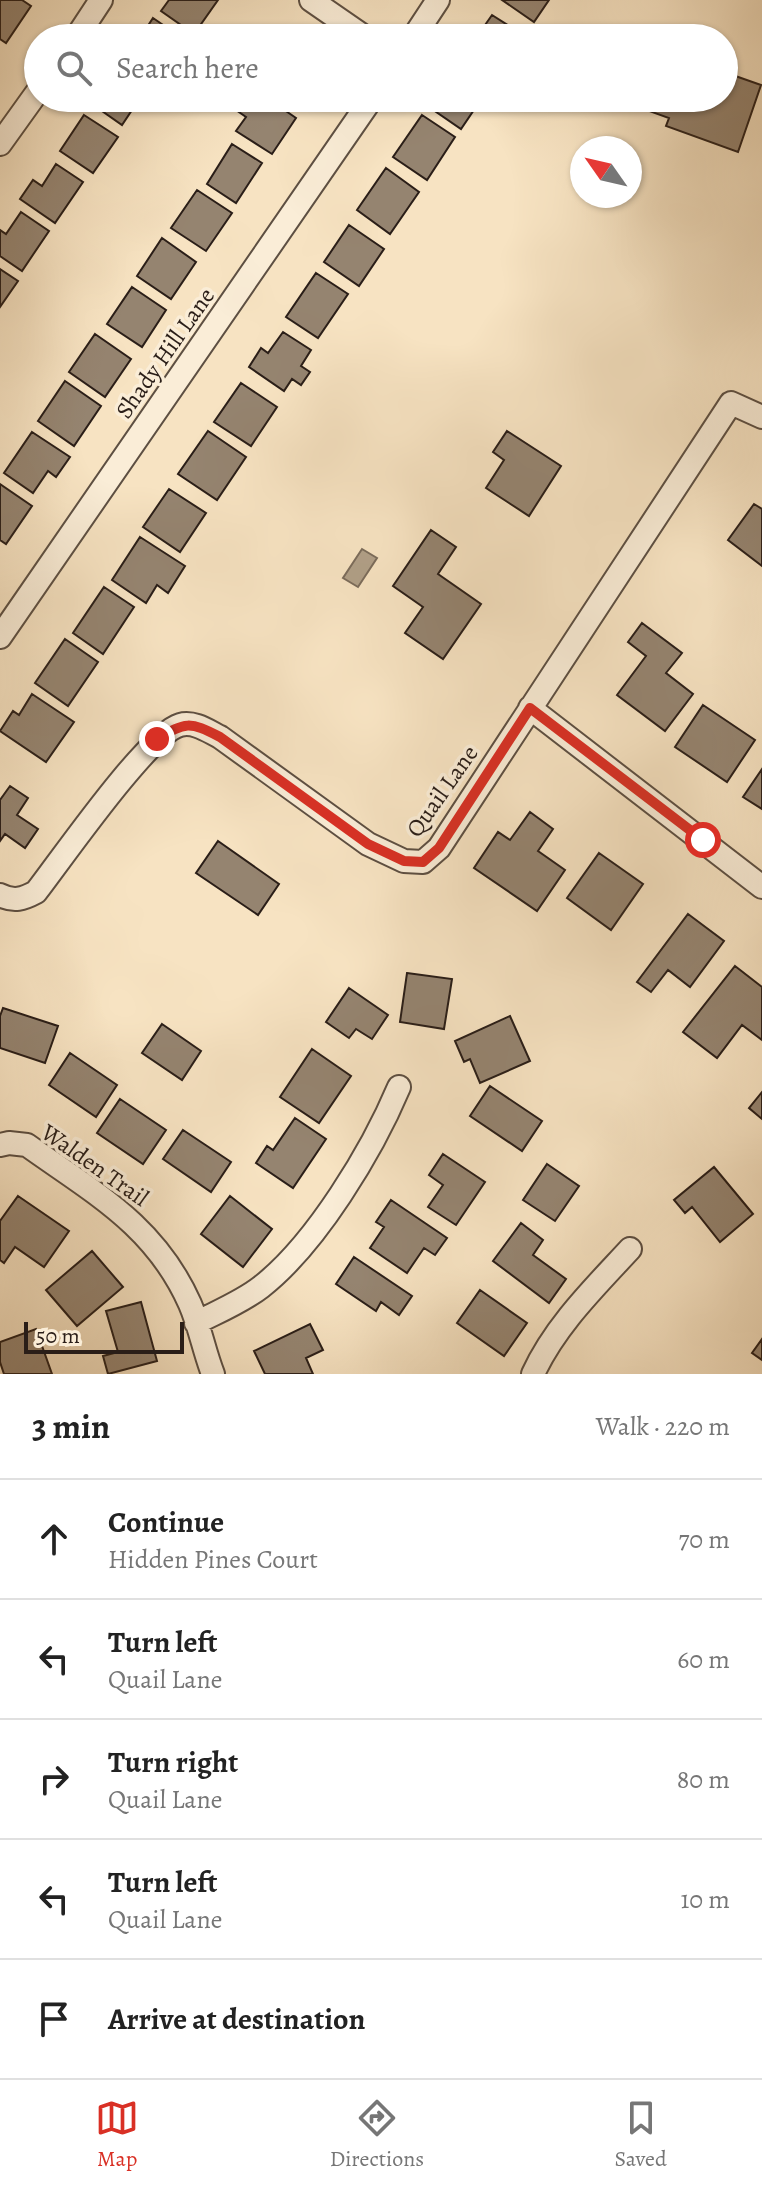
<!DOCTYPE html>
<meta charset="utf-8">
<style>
:root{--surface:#fff;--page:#f6f6f6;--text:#222;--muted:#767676;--line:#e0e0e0;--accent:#d93025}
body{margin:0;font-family:Alegreya,serif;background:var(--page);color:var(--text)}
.compass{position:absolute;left:570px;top:136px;width:72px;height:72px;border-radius:50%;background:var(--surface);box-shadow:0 2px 6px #0004;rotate:304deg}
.scale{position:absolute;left:24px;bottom:20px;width:160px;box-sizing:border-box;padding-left:8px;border:4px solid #2a1e18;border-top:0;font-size:22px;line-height:28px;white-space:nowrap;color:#2a1e18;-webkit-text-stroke:6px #faedd7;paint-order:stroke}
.stop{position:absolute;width:24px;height:24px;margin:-18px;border:6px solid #d93025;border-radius:50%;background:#fff}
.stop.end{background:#d93025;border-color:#fff;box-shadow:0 2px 8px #0008}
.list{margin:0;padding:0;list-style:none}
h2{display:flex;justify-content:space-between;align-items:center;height:104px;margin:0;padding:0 32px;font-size:34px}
h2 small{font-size:26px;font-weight:400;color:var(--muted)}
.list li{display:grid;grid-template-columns:52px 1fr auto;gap:24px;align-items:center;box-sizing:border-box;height:120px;padding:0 32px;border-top:2px solid var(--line)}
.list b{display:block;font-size:30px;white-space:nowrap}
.list p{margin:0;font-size:26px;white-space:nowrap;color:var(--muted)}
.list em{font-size:26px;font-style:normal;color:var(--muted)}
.icon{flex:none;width:44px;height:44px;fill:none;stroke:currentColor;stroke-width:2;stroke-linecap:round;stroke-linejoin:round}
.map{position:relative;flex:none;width:762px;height:1374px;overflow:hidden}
.search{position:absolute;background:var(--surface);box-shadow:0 2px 6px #0004;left:24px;right:24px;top:24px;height:88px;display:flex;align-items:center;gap:20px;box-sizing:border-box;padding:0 28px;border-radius:44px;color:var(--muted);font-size:30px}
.sheet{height:704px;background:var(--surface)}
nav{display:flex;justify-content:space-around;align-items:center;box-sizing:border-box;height:112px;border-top:2px solid var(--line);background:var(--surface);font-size:22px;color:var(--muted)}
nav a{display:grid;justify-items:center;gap:4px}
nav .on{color:var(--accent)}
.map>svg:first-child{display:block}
.water{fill:#b1a088;stroke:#7b6c5b;stroke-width:2}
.building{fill:#958470;stroke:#2a1e18;stroke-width:2}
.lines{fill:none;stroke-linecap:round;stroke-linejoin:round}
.street-casing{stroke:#5d4f42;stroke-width:26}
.street{stroke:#faedd7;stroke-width:22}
.route{stroke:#d93025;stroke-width:10}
.labels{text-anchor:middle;stroke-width:7;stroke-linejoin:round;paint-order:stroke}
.street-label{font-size:24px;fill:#2a1e18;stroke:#faedd7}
</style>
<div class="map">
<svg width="762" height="1374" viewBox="0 0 762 1374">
<rect width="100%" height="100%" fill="#f7e3c2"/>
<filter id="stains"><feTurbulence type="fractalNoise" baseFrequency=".0025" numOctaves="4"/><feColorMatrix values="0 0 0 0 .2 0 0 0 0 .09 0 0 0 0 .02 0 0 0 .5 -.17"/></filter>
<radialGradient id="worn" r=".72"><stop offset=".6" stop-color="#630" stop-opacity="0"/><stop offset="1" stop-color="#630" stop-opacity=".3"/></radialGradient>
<path class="water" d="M 362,549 L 377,558 L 358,587 L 343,578 Z"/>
<path class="building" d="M 0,0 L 22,0 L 31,6 L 6,43 L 0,39 Z
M 169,0 L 218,0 L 194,34 L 161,11 Z
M 502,0 L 549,0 L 534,22 Z
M 492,15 L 525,36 L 523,38 L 476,38 Z
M 153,18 L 182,38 L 140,38 Z
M 724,72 L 761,85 L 738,152 L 666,126 L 669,118 L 627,103 L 629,98 L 724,98 Z
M 96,98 L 140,98 L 122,125 L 92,104 Z
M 245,98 L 267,98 L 296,118 L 272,154 L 236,131 L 246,117 L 236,110 Z
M 287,98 L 312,98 L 304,109 Z
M 436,98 L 482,98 L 461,129 L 429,107 Z
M 84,115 L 118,137 L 93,173 L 60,151 Z
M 422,115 L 455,137 L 427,180 L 393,157 Z
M 232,144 L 262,163 L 236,203 L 207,184 Z
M 56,164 L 83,182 L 55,223 L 20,199 L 33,180 L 42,186 Z
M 386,168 L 419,192 L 390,234 L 357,210 Z
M 197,190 L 232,213 L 206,251 L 171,228 Z
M 21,212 L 49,231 L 22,271 L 0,256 L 0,230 L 6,234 Z
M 349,225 L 384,249 L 359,286 L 324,262 Z
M 162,238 L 196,262 L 171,299 L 137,276 Z
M 0,269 L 18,281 L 0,307 Z
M 316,273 L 348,294 L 318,338 L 286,317 Z
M 132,287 L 166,310 L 142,347 L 107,324 Z
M 283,332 L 311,350 L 301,366 L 310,372 L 301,385 L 292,379 L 284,391 L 249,367 L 261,348 L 268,353 Z
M 95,334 L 131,359 L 105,397 L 69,372 Z
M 65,381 L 101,406 L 74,446 L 38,421 Z
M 241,383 L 277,407 L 251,446 L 214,422 Z
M 208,431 L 246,457 L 217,500 L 178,474 Z
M 507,431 L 561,466 L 529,516 L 486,488 L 504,460 L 493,452 Z
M 32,432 L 70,457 L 56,477 L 48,471 L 33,493 L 4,473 Z
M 0,484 L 32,506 L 6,544 L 0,540 Z
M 169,489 L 206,513 L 180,552 L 143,527 Z
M 754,504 L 762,509 L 762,566 L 728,540 Z
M 431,530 L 456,547 L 438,574 L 481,604 L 443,659 L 405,633 L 423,607 L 393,586 Z
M 140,537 L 185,566 L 168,593 L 157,585 L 146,603 L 112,580 Z
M 104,587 L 134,607 L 103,654 L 73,633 Z
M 642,623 L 682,653 L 666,673 L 693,694 L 665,731 L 617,695 L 646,656 L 628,642 Z
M 65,639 L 98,662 L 68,706 L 35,683 Z
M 32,694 L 74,722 L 46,762 L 0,731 L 13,711 L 19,715 Z
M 703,705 L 755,740 L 727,782 L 675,747 Z
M 762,769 L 762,809 L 743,797 Z
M 10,786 L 28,798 L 17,815 L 38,829 L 25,848 L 5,834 L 0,841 L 0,800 Z
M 530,812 L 553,829 L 538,851 L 565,870 L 537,911 L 474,868 L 498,832 L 510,840 Z
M 218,841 L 279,884 L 258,915 L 196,873 Z
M 599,853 L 643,884 L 611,930 L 567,898 Z
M 688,914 L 724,941 L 690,987 L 668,970 L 651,992 L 637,982 Z
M 735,966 L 762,987 L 762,1040 L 742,1025 L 717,1058 L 683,1032 Z
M 407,973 L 452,979 L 444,1029 L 400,1022 Z
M 349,988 L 388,1015 L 372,1039 L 356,1029 L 349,1038 L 326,1022 Z
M 3,1008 L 58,1026 L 45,1063 L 0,1048 L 0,1016 Z
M 510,1016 L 530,1061 L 480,1083 L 470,1059 L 464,1062 L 455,1041 Z
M 162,1024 L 201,1051 L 182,1080 L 142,1053 Z
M 312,1049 L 351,1076 L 319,1123 L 280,1097 Z
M 70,1053 L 117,1085 L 96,1117 L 49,1085 Z
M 490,1086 L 542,1121 L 522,1151 L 470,1116 Z
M 762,1092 L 762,1119 L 749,1108 Z
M 120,1099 L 166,1130 L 143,1164 L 97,1133 Z
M 295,1118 L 326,1139 L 293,1188 L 256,1163 L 267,1146 L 273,1150 Z
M 183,1130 L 231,1162 L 211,1192 L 163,1159 Z
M 443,1154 L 485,1182 L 456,1225 L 428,1207 L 443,1185 L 429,1175 Z
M 547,1164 L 579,1186 L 555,1221 L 523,1200 Z
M 714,1167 L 753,1214 L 720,1242 L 692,1207 L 685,1213 L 674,1200 Z
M 18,1196 L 69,1231 L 44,1267 L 15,1247 L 4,1263 L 0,1260 L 0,1221 Z
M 230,1196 L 272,1229 L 243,1267 L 201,1234 Z
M 391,1200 L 447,1238 L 435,1255 L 424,1248 L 407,1273 L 370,1248 L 384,1227 L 376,1222 Z
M 521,1223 L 543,1240 L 533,1255 L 566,1279 L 549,1303 L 493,1261 Z
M 92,1251 L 123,1287 L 77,1326 L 46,1290 Z
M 354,1257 L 412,1296 L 399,1315 L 381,1302 L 376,1311 L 336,1284 Z
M 480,1290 L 527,1323 L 504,1356 L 457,1323 Z
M 141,1302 L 157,1361 L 108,1374 L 103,1356 L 118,1352 L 106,1311 Z
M 310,1324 L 323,1350 L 306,1358 L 313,1374 L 265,1374 L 254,1351 Z
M 36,1329 L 52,1374 L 4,1374 L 0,1362 L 0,1342 Z
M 762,1339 L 762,1360 L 752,1353 Z"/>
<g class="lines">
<g class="street-casing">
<path id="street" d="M 311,0 L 366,38
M 76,38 L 101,0
M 413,38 L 438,0
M 0,144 L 38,91
M 0,637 L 372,98
M 530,708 L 762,887
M 0,895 C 14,902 23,899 36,892 C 61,860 148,734 180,725 C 194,721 208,731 220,737 L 368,844 L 404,861 L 423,862 L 439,848 L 731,403 L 762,417
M 0,1145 L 9,1143 L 27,1145 C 94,1193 155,1225 190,1304 C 200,1327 204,1351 213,1374
M 196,1323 C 217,1312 242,1302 261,1287 C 316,1244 372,1151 399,1087
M 533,1374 C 555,1326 594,1288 630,1249"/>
</g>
<use href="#street" class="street"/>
</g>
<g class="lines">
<path class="route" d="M 157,739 C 186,722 189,721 220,737 L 368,844 L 404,861 L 423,862 L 439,848 L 530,708 L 703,840"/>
</g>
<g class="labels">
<g class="street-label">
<text transform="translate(165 353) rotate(-55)" y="8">Shady Hill Lane</text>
<text transform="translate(442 791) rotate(-55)" y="8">Quail Lane</text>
<text transform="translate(95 1165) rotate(35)" y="8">Walden Trail</text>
</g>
</g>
<rect width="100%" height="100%" filter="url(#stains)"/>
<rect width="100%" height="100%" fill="url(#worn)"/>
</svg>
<svg class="compass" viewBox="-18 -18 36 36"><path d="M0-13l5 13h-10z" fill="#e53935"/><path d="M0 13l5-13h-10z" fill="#767676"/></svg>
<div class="scale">50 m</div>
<div class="stop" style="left:703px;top:840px"></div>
<div class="stop end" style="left:157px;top:739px"></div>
<div class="search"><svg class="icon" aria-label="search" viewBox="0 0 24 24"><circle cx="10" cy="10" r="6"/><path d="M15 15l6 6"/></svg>Search here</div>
</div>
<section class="sheet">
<h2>3 min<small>Walk · 220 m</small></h2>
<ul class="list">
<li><svg class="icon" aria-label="ahead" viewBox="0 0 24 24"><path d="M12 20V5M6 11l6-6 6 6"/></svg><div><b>Continue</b><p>Hidden Pines Court</p></div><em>70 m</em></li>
<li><svg class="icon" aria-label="left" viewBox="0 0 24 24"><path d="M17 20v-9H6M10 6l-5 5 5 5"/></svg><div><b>Turn left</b><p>Quail Lane</p></div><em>60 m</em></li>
<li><svg class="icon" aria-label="right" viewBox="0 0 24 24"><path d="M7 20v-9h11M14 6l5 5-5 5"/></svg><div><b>Turn right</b><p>Quail Lane</p></div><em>80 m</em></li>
<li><svg class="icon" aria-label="left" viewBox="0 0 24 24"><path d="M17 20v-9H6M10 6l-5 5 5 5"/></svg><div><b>Turn left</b><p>Quail Lane</p></div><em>10 m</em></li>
<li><svg class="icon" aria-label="arrive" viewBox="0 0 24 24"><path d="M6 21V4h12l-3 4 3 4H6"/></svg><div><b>Arrive at destination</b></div></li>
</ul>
</section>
<nav>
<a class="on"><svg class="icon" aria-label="map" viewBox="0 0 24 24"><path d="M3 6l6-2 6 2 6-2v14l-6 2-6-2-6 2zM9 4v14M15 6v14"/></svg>Map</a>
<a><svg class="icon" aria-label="directions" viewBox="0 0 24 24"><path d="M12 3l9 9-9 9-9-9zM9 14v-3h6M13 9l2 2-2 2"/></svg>Directions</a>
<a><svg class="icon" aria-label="saved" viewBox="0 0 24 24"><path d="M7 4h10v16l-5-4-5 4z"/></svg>Saved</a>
</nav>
